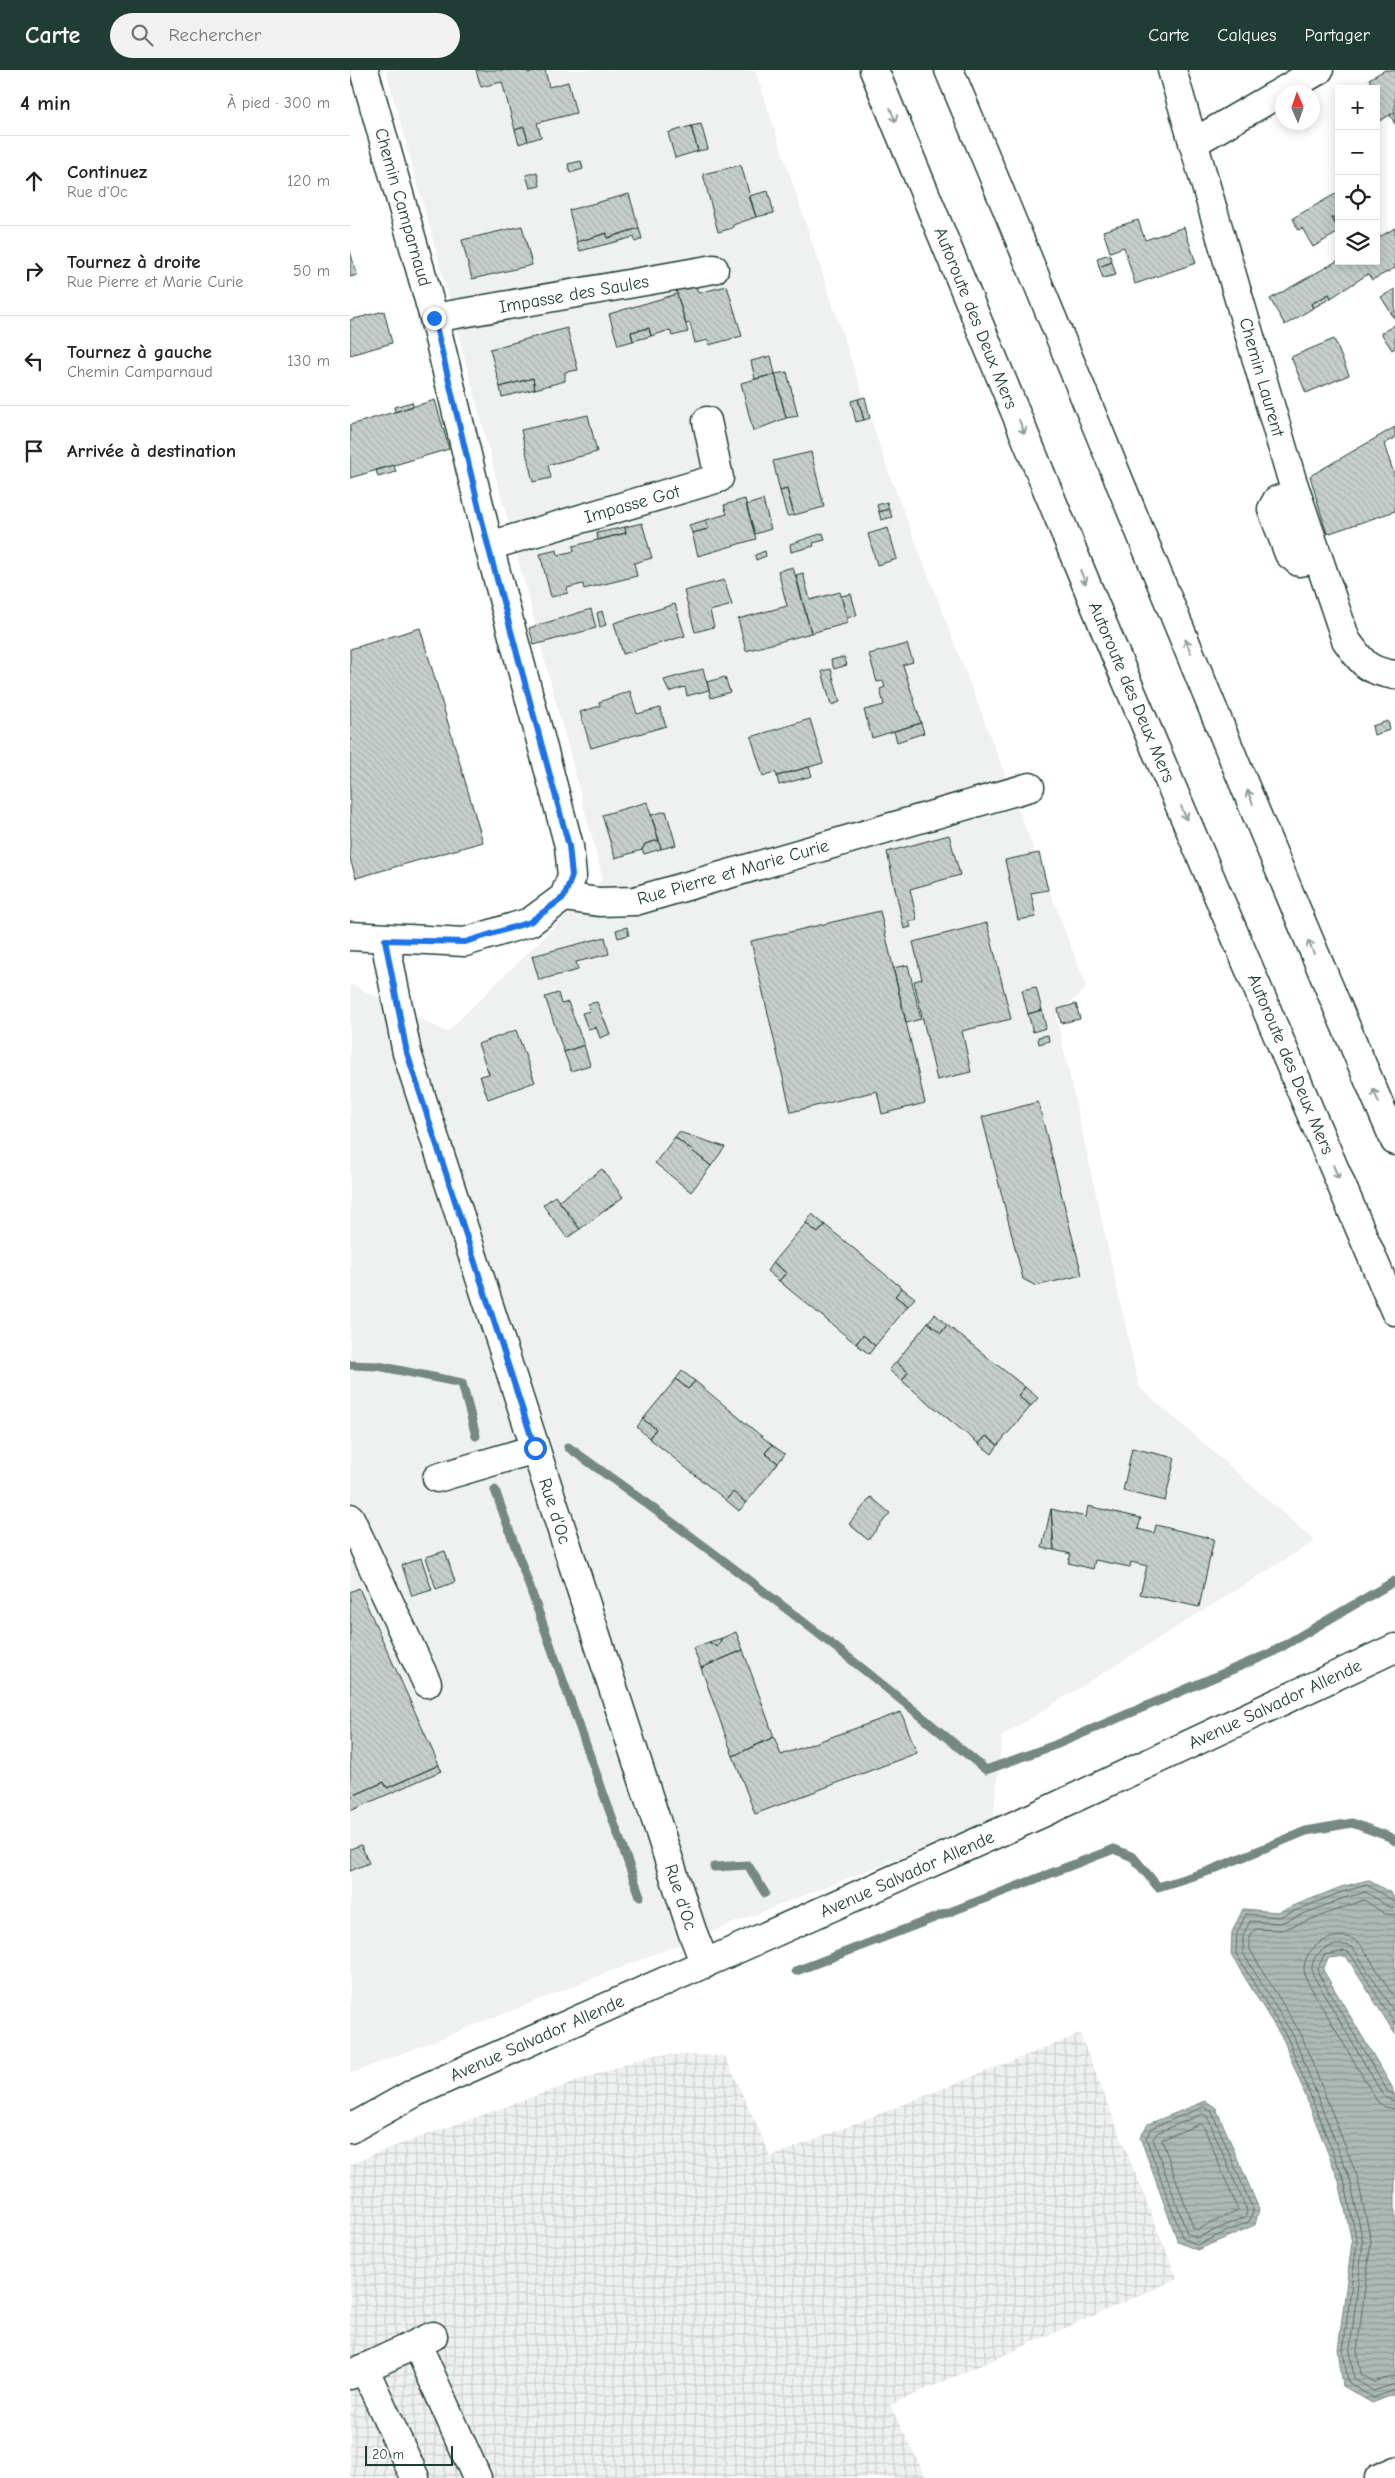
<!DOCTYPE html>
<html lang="fr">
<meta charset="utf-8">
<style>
:root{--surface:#fff;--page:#f2f2f2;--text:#202124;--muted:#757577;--line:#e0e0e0;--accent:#1f3d34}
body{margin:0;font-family:"Comic Neue",sans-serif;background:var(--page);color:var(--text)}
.controls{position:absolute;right:15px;top:15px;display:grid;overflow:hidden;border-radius:0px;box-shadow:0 2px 12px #0003}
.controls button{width:45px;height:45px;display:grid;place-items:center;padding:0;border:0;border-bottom:1px solid var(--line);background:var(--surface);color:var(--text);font:25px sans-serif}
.compass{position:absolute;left:925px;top:15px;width:45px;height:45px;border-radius:50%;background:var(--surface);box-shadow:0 2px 12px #0003;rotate:358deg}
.scale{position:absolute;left:15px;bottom:12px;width:88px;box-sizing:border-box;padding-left:5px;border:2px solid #1f3d34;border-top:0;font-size:14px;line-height:18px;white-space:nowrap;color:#1f3d34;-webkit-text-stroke:4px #fff;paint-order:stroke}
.stop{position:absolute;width:15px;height:15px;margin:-11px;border:4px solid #1a73e8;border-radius:50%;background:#fff}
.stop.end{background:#1a73e8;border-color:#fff;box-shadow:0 1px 5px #0008}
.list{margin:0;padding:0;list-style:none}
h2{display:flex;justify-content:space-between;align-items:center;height:65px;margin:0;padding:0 20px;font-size:21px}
h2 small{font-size:16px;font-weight:400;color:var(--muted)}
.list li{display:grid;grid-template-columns:32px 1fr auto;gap:15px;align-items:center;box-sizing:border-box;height:90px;padding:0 20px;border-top:1px solid var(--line)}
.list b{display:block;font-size:19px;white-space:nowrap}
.list p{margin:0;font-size:16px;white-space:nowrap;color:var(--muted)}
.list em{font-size:16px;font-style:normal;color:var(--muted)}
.icon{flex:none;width:28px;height:28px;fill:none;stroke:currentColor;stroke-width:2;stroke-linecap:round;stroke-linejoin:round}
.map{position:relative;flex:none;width:1045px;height:2408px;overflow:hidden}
header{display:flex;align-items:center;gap:30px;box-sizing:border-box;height:70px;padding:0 25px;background:var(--accent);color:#fff}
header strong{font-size:24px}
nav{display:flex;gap:28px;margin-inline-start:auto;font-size:18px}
.search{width:350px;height:45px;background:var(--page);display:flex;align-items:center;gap:12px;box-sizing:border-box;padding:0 18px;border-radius:28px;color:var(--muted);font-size:19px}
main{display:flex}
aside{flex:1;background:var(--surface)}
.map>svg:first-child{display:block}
.built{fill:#eef1f0}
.industrial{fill:url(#industrial-grid)}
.water{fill:url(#water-rules);stroke:#758883}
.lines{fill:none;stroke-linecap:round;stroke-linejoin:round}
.shore{stroke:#596f68;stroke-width:1}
.stream{stroke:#758883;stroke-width:9}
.building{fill:url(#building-back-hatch);stroke:#1f3d34}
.minor-casing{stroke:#1f3d34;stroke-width:31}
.highway-casing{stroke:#1f3d34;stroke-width:31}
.minor{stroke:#fff;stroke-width:28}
.highway{stroke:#fff;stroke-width:28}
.oneway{stroke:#8f9e9a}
.route{stroke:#1a73e8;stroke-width:6}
.labels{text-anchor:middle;stroke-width:4;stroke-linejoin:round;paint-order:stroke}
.street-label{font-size:18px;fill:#1f3d34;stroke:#fff}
</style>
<header>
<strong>Carte</strong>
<div class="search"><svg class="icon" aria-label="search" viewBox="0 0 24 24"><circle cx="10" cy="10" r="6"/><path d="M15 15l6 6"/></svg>Rechercher</div>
<nav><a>Carte</a><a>Calques</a><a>Partager</a></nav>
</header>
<main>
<aside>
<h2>4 min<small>À pied · 300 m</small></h2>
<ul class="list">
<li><svg class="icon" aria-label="ahead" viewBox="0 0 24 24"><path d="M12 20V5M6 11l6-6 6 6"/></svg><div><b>Continuez</b><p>Rue d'Oc</p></div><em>120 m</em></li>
<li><svg class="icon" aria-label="right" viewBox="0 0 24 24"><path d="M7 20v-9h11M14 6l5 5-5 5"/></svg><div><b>Tournez à droite</b><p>Rue Pierre et Marie Curie</p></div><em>50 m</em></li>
<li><svg class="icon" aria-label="left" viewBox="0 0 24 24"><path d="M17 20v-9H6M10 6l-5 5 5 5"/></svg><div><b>Tournez à gauche</b><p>Chemin Camparnaud</p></div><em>130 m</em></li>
<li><svg class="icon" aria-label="arrive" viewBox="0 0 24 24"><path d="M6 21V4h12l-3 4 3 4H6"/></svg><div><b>Arrivée à destination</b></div></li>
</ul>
</aside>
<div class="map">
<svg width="1045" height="2408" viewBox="0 0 1045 2408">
<defs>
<pattern id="industrial-grid" width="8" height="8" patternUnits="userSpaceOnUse" patternTransform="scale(1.25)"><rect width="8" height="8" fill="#eef1f0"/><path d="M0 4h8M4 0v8" fill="none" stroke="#ccd0ce"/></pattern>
<pattern id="water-rules" width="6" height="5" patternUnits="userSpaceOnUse" patternTransform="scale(1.25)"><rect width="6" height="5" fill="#afbab7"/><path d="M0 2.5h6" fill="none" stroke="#8e9896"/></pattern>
<pattern id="building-back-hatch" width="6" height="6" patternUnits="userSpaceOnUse" patternTransform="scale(1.25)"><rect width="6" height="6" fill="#c7cfcc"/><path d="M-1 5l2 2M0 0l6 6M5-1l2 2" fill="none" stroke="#aab3b0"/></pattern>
</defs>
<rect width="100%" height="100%" fill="#fff"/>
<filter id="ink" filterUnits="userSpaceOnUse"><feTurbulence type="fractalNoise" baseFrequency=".02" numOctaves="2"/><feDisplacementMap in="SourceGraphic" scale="10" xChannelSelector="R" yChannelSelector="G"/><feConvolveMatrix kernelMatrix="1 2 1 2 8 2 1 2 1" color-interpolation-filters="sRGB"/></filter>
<g filter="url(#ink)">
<path class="built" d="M 36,0 L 405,0 L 537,398 L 737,918 L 706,945 L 789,1317 L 965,1471 L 652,1666 L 643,1751 L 0,2004 L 0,914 L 97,962 L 253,809 L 89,192 Z"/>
<path class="industrial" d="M 730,1964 L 827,2209 L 540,2335 L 576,2408 L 0,2408 L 0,2095 L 26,2083 L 301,1985 L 375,1986 L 421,2087 Z"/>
<path class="water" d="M 1018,1810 L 1041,1823 L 1045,1830 L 1045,1964 L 996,1886 L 978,1888 L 973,1900 L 1042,2017 L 1045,2029 L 1045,2324 L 1022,2333 L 993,2316 L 988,2280 L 1002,2172 L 989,2111 L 934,1971 L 881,1885 L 882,1862 L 893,1839 L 928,1842 L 991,1817 Z
M 856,2031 L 866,2038 L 909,2139 L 905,2155 L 847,2180 L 828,2172 L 790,2067 L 798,2054 Z"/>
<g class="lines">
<path class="shore" d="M 1045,1832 L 1017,1815 L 992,1822 L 929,1847 L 896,1844 L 887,1863 L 886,1884 L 938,1969 L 994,2110 L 1007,2172 L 993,2280 L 998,2312 L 1023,2328 L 1045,2320
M 1045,1838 L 1037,1836 L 1016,1822 L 994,1828 L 930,1853 L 900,1851 L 893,1865 L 893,1883 L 944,1967 L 1000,2109 L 1013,2172 L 1000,2280 L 1004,2308 L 1023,2321 L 1045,2314
M 1045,1845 L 1035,1844 L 1014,1830 L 932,1860 L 905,1859 L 900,1866 L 900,1880 L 951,1964 L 1007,2106 L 1021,2171 L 1007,2280 L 1011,2304 L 1024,2312 L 1045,2306
M 1045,1929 L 1012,1876 C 991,1852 944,1878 956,1909 L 1027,2031 L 1035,2037 L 1045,2039
M 1045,1943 L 1003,1878 C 985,1868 956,1883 963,1905 L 1034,2027 L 1045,2032
M 1045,1954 L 1000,1883 L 995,1881 L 974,1885 L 968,1898 L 968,1903 L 1038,2022 L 1045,2025
M 854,2037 L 862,2042 L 903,2140 L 900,2151 L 847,2175 L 832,2167 L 796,2068 L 802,2058 Z
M 853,2044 L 857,2046 L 897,2141 L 895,2147 L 847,2168 L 837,2163 L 803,2069 L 807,2063 Z
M 850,2054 L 853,2055 L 888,2140 L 847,2160 L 843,2157 L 812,2070 Z"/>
<path class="stream" d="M 0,1295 L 28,1296 L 112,1313 L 126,1366
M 218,1377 C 362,1479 501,1586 636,1700 L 705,1675 L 921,1583 L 1045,1511
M 145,1420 L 290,1826
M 364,1797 L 398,1795 L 415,1823
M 446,1901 L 764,1779 L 783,1787 L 808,1817 L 859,1801 L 956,1761 L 1002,1753 L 1040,1767 L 1045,1771"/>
</g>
<path class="building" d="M 126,0 L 177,0 L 178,3 L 195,0 L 199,17 L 218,12 L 226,43 L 187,53 L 191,67 L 178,71 L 174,57 L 165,60 L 152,12 L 131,17 Z
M 1035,0 L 1045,0 L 1045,42 L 1026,53 L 1026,19 L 1023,19 L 1024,18 L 1019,9 Z
M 1045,42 L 1045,54 L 1040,45 Z
M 351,54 L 358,79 L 348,81 L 341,56 Z
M 341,56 L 348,81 L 325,88 L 318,63 Z
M 174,57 L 178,71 L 169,74 L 165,60 Z
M 231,91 L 233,99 L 220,103 L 218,94 Z
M 391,95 L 406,147 L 383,155 L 383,158 L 368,162 L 353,104 Z
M 187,102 L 190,116 L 180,118 L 176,105 Z
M 418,121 L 424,143 L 406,147 L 399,126 Z
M 989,122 L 989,144 L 982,148 L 989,162 L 963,177 L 952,158 L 948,160 L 943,148 Z
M 279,124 L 289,158 L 257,168 L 257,163 L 227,172 L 219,140 Z
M 989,144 L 989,158 L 988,158 L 982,148 Z
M 788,150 L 795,170 L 834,157 L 846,193 L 785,214 L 774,177 L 760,182 L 753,161 Z
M 172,156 L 182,195 L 122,209 L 112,170 Z
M 289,158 L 292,169 L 285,172 L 284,167 L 230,181 L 227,172 L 257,163 L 257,168 Z
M 1045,158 L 1045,198 L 1022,210 L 1018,204 L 981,228 L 979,224 L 961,234 L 963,238 L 935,255 L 920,229 L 989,190 L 1026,191 L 1026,169 Z
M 0,181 L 7,205 L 0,207 Z
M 760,184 L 762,192 L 749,197 L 747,188 Z
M 762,192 L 766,205 L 753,208 L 749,197 Z
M 343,205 L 348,223 L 377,216 L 392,266 L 359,275 L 358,270 L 345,273 L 340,253 L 336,254 L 323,210 Z
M 1045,219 L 1045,249 L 1031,227 Z
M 327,224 L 338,262 L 322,266 L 320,260 L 301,266 L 299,258 L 281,262 L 283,271 L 268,275 L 259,244 Z
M 979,224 L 981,228 L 963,238 L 961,234 Z
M 34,241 L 42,273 L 0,285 L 0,250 Z
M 1045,255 L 1045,278 L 1042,280 L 1031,263 Z
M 217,258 L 228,300 L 215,302 L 215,311 L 185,319 L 183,308 L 150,317 L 140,279 Z
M 299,258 L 301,266 L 283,271 L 281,262 Z
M 984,269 L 999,305 L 956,323 L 941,287 Z
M 421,286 L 425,304 L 405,309 L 401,291 Z
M 437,302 L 448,346 L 436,348 L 425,304 Z
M 425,304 L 436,348 L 403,361 L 391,313 Z
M 183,308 L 185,319 L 152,327 L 150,317 Z
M 515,327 L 520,348 L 514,350 L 508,329 Z
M 508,329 L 514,350 L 506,352 L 501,331 Z
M 85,330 L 99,379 L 0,408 L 0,355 Z
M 62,332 L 63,336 L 45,342 L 44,337 Z
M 238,345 L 247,382 L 198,395 L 201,408 L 183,412 L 171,360 Z
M 1045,357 L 1045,368 L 1034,374 L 1045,407 L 1045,441 L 977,464 L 960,406 Z
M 461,382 L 474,437 L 444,445 L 437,419 L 430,421 L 423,391 Z
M 44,395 L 46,402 L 28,407 L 26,400 Z
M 437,419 L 444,445 L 437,446 L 430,421 Z
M 395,429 L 406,469 L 348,486 L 342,463 L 358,459 L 356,450 L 377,444 L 374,435 Z
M 413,430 L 421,459 L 405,464 L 396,435 Z
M 537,432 L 539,439 L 529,442 L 527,435 Z
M 539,439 L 542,447 L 531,450 L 529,442 Z
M 356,450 L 358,459 L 342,463 L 339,455 Z
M 292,453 L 302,488 L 284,493 L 287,506 L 234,519 L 233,514 L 217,518 L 218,523 L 201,527 L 190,484 L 207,480 L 208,485 L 224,481 L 223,476 L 276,463 L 275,457 Z
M 275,457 L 276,463 L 248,470 L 247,463 Z
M 538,458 L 547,489 L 527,495 L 518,464 Z
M 473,463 L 475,470 L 463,473 L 464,476 L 441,482 L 440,474 Z
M 415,481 L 416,486 L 406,490 L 405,485 Z
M 443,497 L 461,563 L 396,581 L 388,549 L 437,536 L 428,501 Z
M 453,503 L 460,530 L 490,522 L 498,553 L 461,563 L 446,505 Z
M 374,510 L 382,535 L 360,541 L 364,557 L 345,562 L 334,521 Z
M 501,524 L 507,545 L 497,548 L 491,526 Z
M 325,534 L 335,566 L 273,584 L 264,553 Z
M 241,539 L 246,558 L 184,575 L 179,558 Z
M 252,541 L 256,555 L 250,557 L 247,543 Z
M 70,558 L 133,772 L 6,808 L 0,789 L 0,579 Z
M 557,574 L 563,592 L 553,595 L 571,653 L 522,668 L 514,640 L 534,635 L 530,619 L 535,617 L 533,611 L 527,612 L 519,584 Z
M 494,587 L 497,595 L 484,599 L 481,590 Z
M 353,599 L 359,620 L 337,626 L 335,617 L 319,622 L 314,610 Z
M 481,599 L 490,632 L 481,635 L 472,601 Z
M 375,607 L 380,622 L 361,628 L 357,612 Z
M 280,621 L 287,644 L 310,638 L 316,656 L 241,678 L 230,642 L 250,636 L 249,632 Z
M 460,649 L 473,693 L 427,706 L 425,702 L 413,706 L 401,667 Z
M 1038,651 L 1040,660 L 1024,665 L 1022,656 Z
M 571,653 L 574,663 L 547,672 L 544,661 Z
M 459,697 L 462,706 L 429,715 L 427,706 Z
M 297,732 L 309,770 L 295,774 L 292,780 L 265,788 L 252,745 Z
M 316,741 L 326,775 L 311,779 L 301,745 Z
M 599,765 L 610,805 L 560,819 L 567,850 L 559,852 L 561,857 L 554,859 L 537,782 Z
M 309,770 L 311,779 L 294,784 L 292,780 L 295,774 Z
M 689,783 L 698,820 L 681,823 L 686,847 L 668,850 L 655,790 Z
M 530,841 L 575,1033 L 532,1044 L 527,1021 L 441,1042 L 401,871 Z
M 637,853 L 661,949 L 612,961 L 621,1002 L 587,1010 L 564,911 L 572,909 L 563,872 Z
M 277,857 L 279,865 L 268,868 L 266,860 Z
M 255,867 L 259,884 L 226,892 L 228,900 L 189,910 L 182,886 Z
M 558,895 L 571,949 L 556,953 L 543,898 Z
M 686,917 L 692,940 L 678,944 L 672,920 Z
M 208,923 L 211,934 L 218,932 L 234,975 L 214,982 L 195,927 Z
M 247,932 L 260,964 L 250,968 L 246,957 L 238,959 L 232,943 L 240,941 L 238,934 Z
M 726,934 L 730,949 L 711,953 L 708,939 Z
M 692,940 L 696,958 L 683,962 L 678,944 Z
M 166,960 L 185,1012 L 138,1029 L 130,1006 L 139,1004 L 128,974 Z
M 698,965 L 699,971 L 689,974 L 688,967 Z
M 234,975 L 240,995 L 221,1001 L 214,982 Z
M 688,1032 L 732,1205 L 686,1216 L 673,1209 L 632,1047 Z
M 329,1062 L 375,1077 L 361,1096 L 325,1067 Z
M 325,1067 L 361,1096 L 341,1122 L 305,1093 Z
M 252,1099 L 273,1127 L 230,1159 L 209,1131 Z
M 205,1126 L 230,1159 L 217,1168 L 193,1135 Z
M 462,1144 L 475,1155 L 468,1163 L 456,1153 Z
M 456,1153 L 468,1163 L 475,1155 L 552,1218 L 545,1226 L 558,1236 L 525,1276 L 513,1265 L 506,1274 L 429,1211 L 436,1203 L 423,1192 Z
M 423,1192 L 436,1203 L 429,1211 L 417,1201 Z
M 552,1218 L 565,1228 L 558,1236 L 545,1226 Z
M 585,1244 L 597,1255 L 591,1263 L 578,1252 Z
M 578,1252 L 591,1263 L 597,1255 L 675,1317 L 668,1326 L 681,1336 L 648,1375 L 636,1366 L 629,1374 L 552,1311 L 558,1302 L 546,1292 Z
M 513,1265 L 525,1276 L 519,1284 L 506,1274 Z
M 546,1292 L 558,1302 L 552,1311 L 539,1300 Z
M 332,1301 L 345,1311 L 338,1319 L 326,1309 Z
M 326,1309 L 338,1319 L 345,1311 L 422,1375 L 415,1383 L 428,1393 L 396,1433 L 383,1422 L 376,1430 L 299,1368 L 306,1359 L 293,1349 Z
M 675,1317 L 688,1328 L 681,1336 L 668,1326 Z
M 293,1349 L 306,1359 L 299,1368 L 287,1357 Z
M 636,1366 L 648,1375 L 642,1384 L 629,1374 Z
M 422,1375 L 435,1384 L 428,1393 L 415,1383 Z
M 782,1378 L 825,1388 L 815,1431 L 773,1421 Z
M 383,1422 L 396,1433 L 389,1441 L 376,1430 Z
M 521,1427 L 540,1443 L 518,1470 L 499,1454 Z
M 738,1436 L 791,1448 L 788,1459 L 804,1463 L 806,1455 L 864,1469 L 849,1537 L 790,1524 L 797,1496 L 781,1492 L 780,1497 L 745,1490 L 743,1499 L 718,1493 L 721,1484 L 704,1480 L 701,1439 L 736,1447 Z
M 701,1439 L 704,1480 L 692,1478 Z
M 95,1481 L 105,1512 L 86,1519 L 76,1487 Z
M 71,1488 L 82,1520 L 62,1526 L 52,1495 Z
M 9,1518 L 89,1695 L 37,1718 L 34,1712 L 0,1727 L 0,1522 Z
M 386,1562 L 393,1580 L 351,1598 L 343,1578 L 359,1572 L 367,1577 L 372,1568 Z
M 372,1568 L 367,1577 L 359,1572 Z
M 393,1580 L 424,1667 L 383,1686 L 351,1598 Z
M 551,1642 L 567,1683 L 405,1744 L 383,1686 L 424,1667 L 431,1685 Z
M 89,1695 L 91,1701 L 0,1741 L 0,1727 L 34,1712 L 37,1718 Z
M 11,1775 L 19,1793 L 0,1801 L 0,1779 Z"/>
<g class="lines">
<g class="minor-casing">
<path id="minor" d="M 14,0 L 84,248 L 139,476 L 219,776 L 222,806 L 214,827
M 822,0 L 942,410 L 996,570 C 1013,593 1015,600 1045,605
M 843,73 L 969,0
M 84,248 L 364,199
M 947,424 L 927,430 L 922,439 L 939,484 L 949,492 L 968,489
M 139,476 L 369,408 L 357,351
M 0,866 L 115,872 L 180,852 L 214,827 L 249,832 L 285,831 L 680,717
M 35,870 L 57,983 L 342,1861 L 355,1894
M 87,1408 L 185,1379
M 0,1448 L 77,1613
M 0,2059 L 66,2022 L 688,1745 L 1045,1578
M 67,2274 L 127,2408
M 14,2298 L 65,2408
M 0,2305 L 83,2266
M 1029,2408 L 1045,2401"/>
</g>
<g class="highway-casing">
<path id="highway" d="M 524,0 L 766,586 L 1045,1241
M 599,0 C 749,356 891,716 1045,1071"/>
</g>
<use href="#minor" class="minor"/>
<use href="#highway" class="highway"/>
</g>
<defs><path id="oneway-shaft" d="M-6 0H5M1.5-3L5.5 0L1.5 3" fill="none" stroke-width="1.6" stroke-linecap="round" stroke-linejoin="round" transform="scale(1.25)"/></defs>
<g class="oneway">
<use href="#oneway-shaft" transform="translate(543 45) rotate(68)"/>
<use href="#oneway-shaft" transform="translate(672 357) rotate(68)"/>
<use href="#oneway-shaft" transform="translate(733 507) rotate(68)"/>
<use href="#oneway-shaft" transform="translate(838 576) rotate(-112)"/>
<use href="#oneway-shaft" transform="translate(900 727) rotate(-112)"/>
<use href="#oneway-shaft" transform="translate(834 743) rotate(67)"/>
<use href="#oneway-shaft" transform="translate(961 877) rotate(-113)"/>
<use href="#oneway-shaft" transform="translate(1026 1026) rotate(-113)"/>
<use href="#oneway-shaft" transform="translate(986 1102) rotate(67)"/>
</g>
</g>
<g class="lines" filter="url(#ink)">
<path class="route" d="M 84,248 L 138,476 L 219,776 L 222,806 L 214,827 L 180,852 L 115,872 L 35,870 L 57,983 L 185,1378"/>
</g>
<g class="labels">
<g class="street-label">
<text transform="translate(53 137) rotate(74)" y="6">Chemin Camparnaud</text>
<text transform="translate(224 224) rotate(-10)" y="6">Impasse des Saules</text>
<text transform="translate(626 248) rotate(68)" y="6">Autoroute des Deux Mers</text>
<text transform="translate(912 307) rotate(74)" y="6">Chemin Laurent</text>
<text transform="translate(282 434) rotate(-16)" y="6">Impasse Got</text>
<text transform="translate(782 622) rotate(67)" y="6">Autoroute des Deux Mers</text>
<text transform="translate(383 802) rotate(-16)" y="6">Rue Pierre et Marie Curie</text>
<text transform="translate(941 994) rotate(67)" y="6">Autoroute des Deux Mers</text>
<text transform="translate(205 1441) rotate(72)" y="6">Rue d'Oc</text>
<text transform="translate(925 1634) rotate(-25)" y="6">Avenue Salvador Allende</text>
<text transform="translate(557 1804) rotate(-24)" y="6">Avenue Salvador Allende</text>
<text transform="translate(331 1827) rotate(72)" y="6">Rue d'Oc</text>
<text transform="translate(187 1968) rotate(-24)" y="6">Avenue Salvador Allende</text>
</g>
</g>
</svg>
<div class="controls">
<button>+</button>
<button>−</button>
<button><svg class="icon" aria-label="locate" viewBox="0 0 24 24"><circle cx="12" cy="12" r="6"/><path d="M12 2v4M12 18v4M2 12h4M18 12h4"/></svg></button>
<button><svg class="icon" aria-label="layers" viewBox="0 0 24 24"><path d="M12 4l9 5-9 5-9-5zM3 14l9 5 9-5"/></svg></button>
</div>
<svg class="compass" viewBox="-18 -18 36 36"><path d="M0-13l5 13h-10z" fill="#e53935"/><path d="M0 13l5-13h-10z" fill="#757577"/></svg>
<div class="scale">20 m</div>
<div class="stop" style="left:185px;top:1378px"></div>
<div class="stop end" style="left:84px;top:248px"></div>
</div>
</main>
